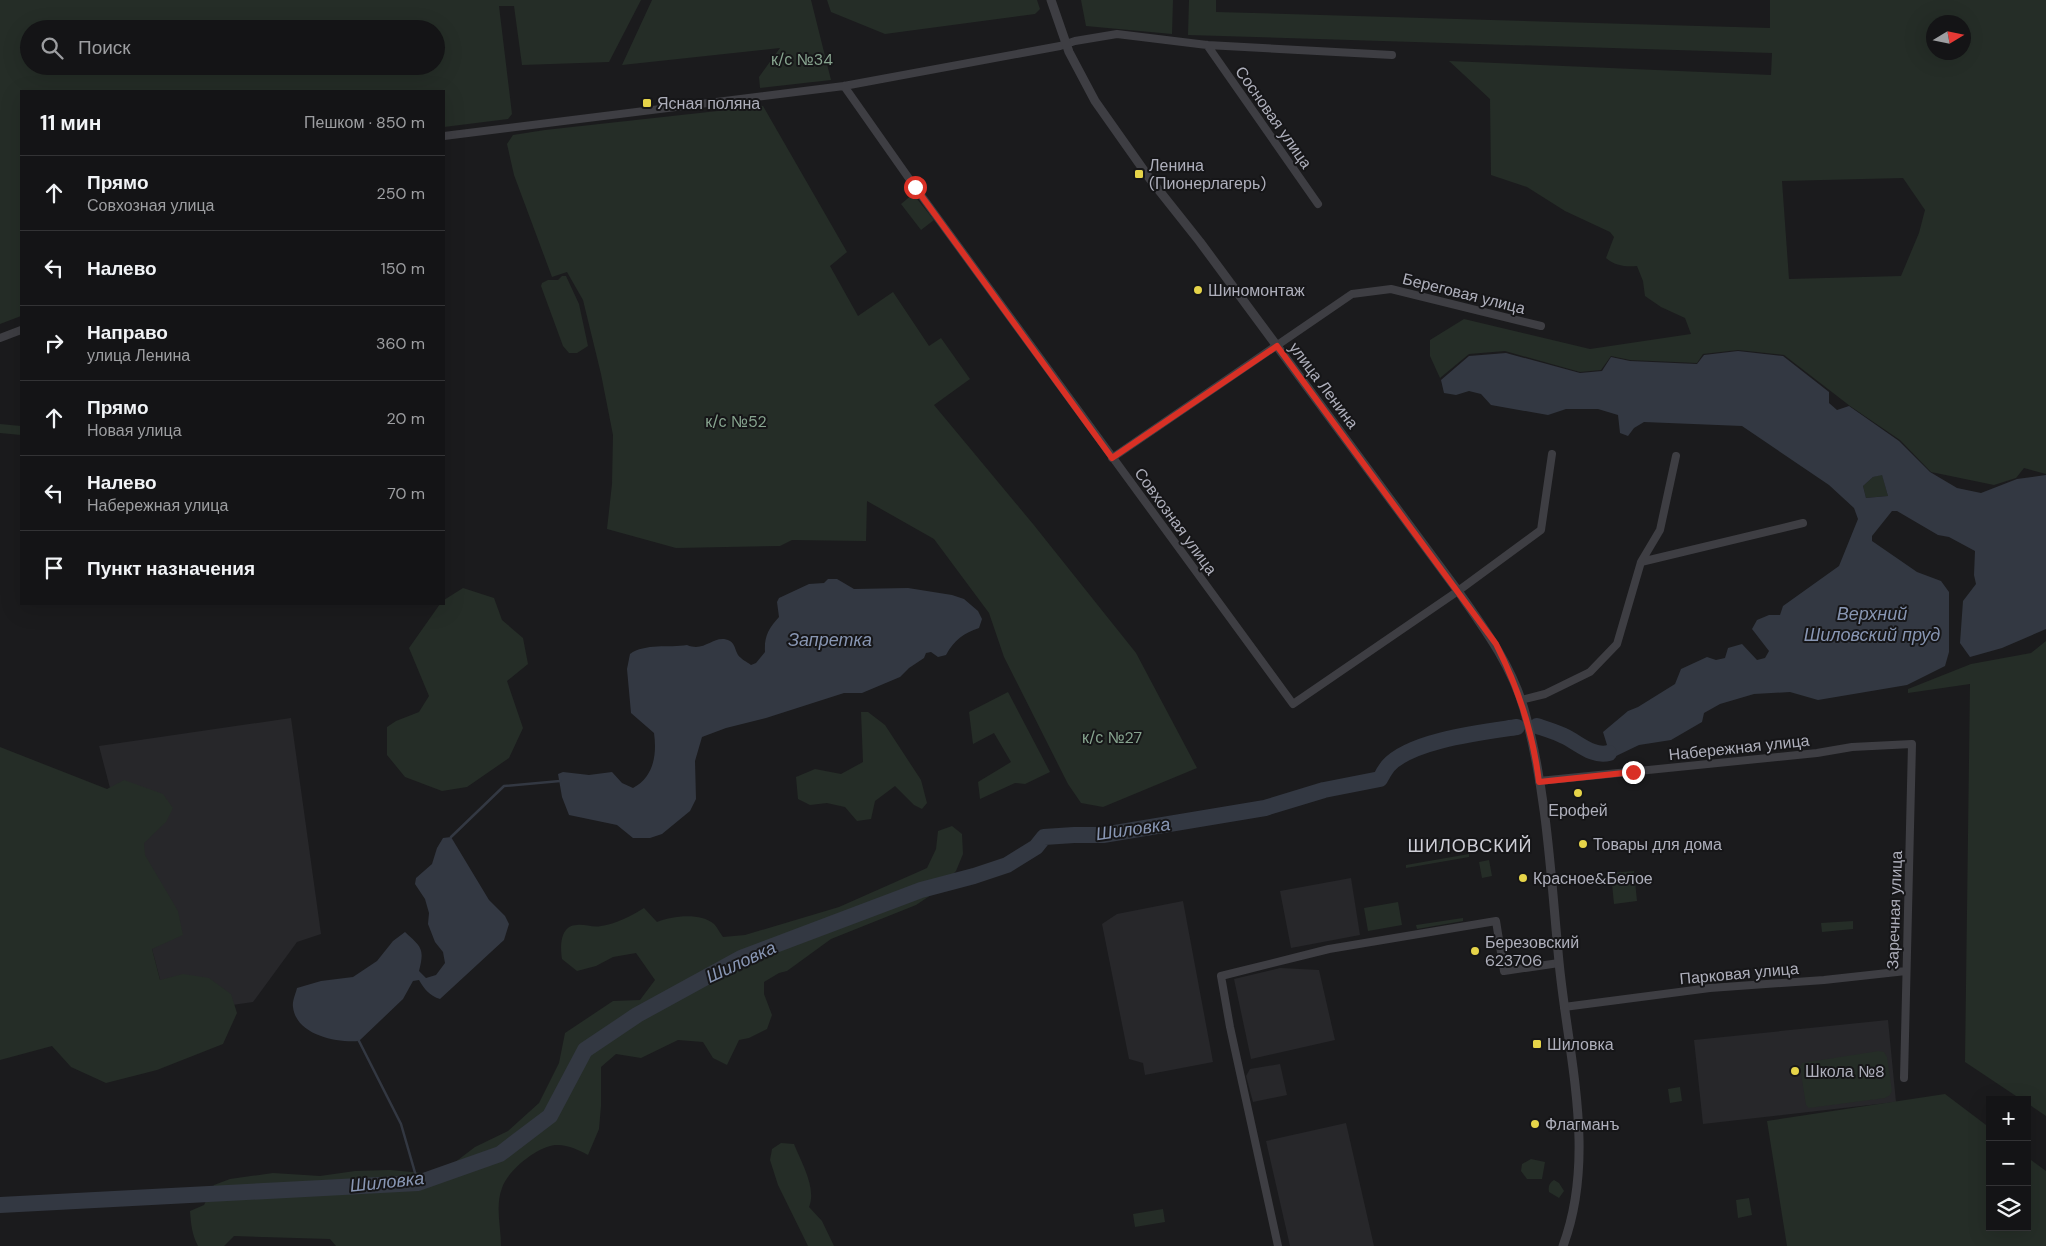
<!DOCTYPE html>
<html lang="ru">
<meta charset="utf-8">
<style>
:root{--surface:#141416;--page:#212123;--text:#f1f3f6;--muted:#9d9ea1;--line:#333335}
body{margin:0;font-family:"DM Sans",sans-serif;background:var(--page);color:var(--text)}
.controls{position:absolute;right:15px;bottom:15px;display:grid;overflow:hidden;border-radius:0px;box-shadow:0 5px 20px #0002}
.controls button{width:45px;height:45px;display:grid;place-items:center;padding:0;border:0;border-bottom:1px solid var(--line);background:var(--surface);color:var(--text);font:25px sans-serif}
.compass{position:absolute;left:1926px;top:15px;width:45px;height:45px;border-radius:50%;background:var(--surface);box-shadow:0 5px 20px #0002;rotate:80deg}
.stop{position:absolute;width:15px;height:15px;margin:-11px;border:4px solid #d93025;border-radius:50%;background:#fff}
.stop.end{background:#d93025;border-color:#fff;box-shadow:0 1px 5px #0008}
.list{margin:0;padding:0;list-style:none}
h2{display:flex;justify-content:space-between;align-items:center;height:65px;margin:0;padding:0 20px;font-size:21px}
h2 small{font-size:16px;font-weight:400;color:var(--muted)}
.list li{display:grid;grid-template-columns:32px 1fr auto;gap:15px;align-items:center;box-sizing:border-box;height:75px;padding:0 20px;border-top:1px solid var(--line)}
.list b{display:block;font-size:19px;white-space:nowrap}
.list p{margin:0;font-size:16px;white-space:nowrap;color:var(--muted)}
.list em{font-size:16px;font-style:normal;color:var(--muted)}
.icon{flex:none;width:28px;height:28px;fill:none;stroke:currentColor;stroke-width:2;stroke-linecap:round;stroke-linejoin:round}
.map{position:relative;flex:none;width:2046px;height:1246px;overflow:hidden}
.search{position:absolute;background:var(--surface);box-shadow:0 5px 20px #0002;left:20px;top:20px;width:425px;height:55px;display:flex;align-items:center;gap:12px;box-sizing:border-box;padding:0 18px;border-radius:28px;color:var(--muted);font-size:19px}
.panel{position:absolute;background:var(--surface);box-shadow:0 5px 20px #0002;left:20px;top:90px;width:425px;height:515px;border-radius:0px}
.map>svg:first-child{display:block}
.built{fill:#27272a}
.green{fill:#252d27;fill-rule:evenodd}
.water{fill:#333842;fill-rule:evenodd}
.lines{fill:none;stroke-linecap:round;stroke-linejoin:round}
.stream{stroke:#333842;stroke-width:2.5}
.river{stroke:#333842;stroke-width:16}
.minor{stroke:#3e3e43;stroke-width:8}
.tertiary{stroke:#3e3e43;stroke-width:9}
.route{stroke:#d93025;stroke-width:6}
.poi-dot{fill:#e6d449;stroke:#161618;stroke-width:2}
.labels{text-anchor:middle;stroke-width:4;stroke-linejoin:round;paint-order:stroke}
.park-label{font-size:16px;fill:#87a48f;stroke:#161618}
.poi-label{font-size:16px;fill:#aeafbb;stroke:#161618;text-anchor:start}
.street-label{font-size:16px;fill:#aeafbb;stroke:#161618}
.water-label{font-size:18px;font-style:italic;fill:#8896b3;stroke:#161618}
.neighbourhood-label{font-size:18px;letter-spacing:1px;fill:#cfcfd7;stroke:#161618}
</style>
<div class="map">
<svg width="2046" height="1246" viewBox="0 0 2046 1246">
<rect width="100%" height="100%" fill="#1b1b1d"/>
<path class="built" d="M 291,718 L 321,934 L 297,942 L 253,1002 L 169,1014 L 99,746 Z
M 1351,878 L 1360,935 L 1291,948 L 1280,891 Z
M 1183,901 L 1213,1062 L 1145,1075 L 1143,1063 L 1129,1059 L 1102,924 L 1117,914 Z
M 1280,968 L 1319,970 L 1335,1040 L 1251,1059 L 1234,979 Z
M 1888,1020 L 1896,1102 L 1703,1124 L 1694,1040 Z
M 1280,1064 L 1287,1095 L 1253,1102 L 1246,1076 L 1250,1069 Z
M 1346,1123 L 1374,1246 L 1290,1246 L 1266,1141 Z"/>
<path class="green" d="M 0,0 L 641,0 L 609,62 L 522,65 L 514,6 L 499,6 L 512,114 L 508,119 L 444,127 L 444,91 L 21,91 L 21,316 L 0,324 ZM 29,29 L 436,29 L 436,66 L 29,66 Z
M 652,0 L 811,0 L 831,80 L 760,88 L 759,77 L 780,48 L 622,65 Z
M 827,0 L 1037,0 L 1040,9 L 1035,14 L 885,34 L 831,12 Z
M 1081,0 L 1173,0 L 1172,34 L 1086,26 Z
M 1189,0 L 1216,0 L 1216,12 L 1770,28 L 1770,0 L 2046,0 L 2046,474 L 2024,468 L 2016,478 L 1994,485 L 1931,472 L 1900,440 L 1850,406 L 1784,355 L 1738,350 L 1703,354 L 1697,363 L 1630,360 L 1611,356 L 1601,370 L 1580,372 L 1505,351 L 1469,354 L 1440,378 L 1430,356 L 1430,340 L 1464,319 L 1590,349 L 1691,334 L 1685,318 L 1661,307 L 1645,296 L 1643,281 L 1637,266 C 1626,267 1615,266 1606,258 L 1614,237 L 1610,232 L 1565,211 L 1527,187 L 1491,175 L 1490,99 L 1449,61 L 1771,75 L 1772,53 L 1188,35 ZM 1964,22 L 1964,52 L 1934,52 L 1934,22 ZM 1903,178 L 1925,210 L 1919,233 L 1901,276 L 1789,279 L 1782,181 Z
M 763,106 L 847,252 L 830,266 L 858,316 L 893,292 L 929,346 L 941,338 L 970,379 L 934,405 L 1033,524 L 1136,653 L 1197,768 L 1103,807 L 1081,803 L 1068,784 L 1004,657 L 989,613 L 934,539 L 867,501 L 866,541 L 792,540 L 780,546 L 676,548 L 607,529 L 612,484 L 613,435 L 601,374 L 583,300 L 567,272 L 552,277 L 514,175 L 507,144 L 513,135 L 545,130 Z
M 913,194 L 934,220 L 921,230 L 901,204 Z
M 562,276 L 566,276 L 579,304 L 588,346 L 577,353 L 569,353 L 563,346 L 541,286 L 542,283 L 548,280 L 558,280 Z
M 0,424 L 21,426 L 21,435 L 0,433 Z
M 1882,474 L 1888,496 L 1866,498 L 1863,486 L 1873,477 Z
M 463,588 L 494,598 L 502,620 L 523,638 L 528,664 L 507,681 L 523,728 L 509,758 L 467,787 L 442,791 L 405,777 L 387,755 L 387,727 L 396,721 L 419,712 L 429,696 L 409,648 L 440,604 L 444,604 L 444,600 Z
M 2046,641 L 2046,1116 L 2027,1103 L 2027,1100 L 2022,1100 L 1965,1062 L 1970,684 L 1908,693 L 1908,689 L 1971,664 L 2031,653 Z
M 1008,692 L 1050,772 L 1025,784 L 1015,783 L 980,799 L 978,782 L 1011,762 L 994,733 L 973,744 L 969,712 Z
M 861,712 L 868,712 L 885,725 L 921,780 L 927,803 L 922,809 L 914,805 L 895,786 L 875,801 L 871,819 L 857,821 L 845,807 L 827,803 L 810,805 L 798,799 L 796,777 L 815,769 L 841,774 L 863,762 Z
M 0,747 L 107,789 L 124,780 L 163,794 L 173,808 L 166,822 L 144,843 L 145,855 L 178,911 L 183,935 L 152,949 L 160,980 L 183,974 L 209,978 L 231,994 L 237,1013 L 223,1044 L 157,1070 L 106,1083 L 71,1067 L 52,1046 L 0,1060 Z
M 952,826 L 962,834 L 963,854 L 956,871 L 937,891 L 916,905 L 831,939 L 787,971 L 779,973 L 764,982 L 764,994 L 772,1015 L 767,1029 L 749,1038 L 739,1040 L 727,1065 L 713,1058 L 703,1042 L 678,1040 L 641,1058 L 616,1054 L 601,1067 L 601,1106 L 599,1129 L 588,1155 C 579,1150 567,1144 555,1145 C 537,1147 508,1170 502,1188 C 495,1206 501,1227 501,1246 L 336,1246 L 330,1239 L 234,1236 L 224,1246 L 198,1246 C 192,1235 191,1224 190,1211 L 204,1205 L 214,1185 L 230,1179 L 273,1173 L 320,1176 L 355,1171 L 390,1170 L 423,1173 L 450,1166 L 475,1147 L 508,1131 L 539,1103 L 559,1063 L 565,1033 L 613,1001 L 640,1000 L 655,980 L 636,953 L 613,957 L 596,966 L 577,971 L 562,959 C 560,947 560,925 577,925 C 585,924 593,928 601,926 C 616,924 631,916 644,908 L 657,922 C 672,916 700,912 714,924 C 717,927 720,933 723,937 L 745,935 L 839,907 L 927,868 L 936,849 L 938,831 Z
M 1444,840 L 1445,848 L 1431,850 L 1430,842 Z
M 1469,854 L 1469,857 L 1406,868 L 1406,865 Z
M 1489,860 L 1492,876 L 1482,878 L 1479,862 Z
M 1634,871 L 1637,901 L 1614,904 L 1611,873 Z
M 1398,902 L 1402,925 L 1368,931 L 1364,908 Z
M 1463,918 L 1463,921 L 1417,929 L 1416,925 Z
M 1853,921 L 1853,929 L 1822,932 L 1821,923 Z
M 1879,1051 L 1884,1052 L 1887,1057 L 1892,1091 L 1890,1095 L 1885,1098 L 1809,1108 L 1806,1105 L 1800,1067 L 1802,1063 Z
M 1680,1087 L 1682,1101 L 1670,1103 L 1668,1089 Z
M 1945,1094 L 1990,1128 L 1990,1227 L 2027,1227 L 2027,1157 L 2046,1171 L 2046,1246 L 1787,1246 L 1767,1121 Z
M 781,1143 L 794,1144 C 801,1162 817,1188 809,1207 L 822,1221 L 834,1246 L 808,1246 L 778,1185 L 770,1160 L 772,1149 Z
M 1531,1159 L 1545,1162 L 1542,1179 L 1527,1179 L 1521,1171 L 1522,1164 Z
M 1554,1180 L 1559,1183 L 1564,1191 L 1559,1198 L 1549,1192 C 1548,1187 1549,1183 1554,1180 Z
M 1749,1198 L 1752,1215 L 1738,1218 L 1736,1200 Z
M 1163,1209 L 1165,1222 L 1135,1227 L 1133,1214 Z"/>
<path class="water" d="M 1738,351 L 1783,356 L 1829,392 L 1829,403 L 1837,410 L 1849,406 L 1899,441 L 1930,472 L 1957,488 L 1981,493 L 2017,479 L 2046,475 L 2046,629 L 2002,648 L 1970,657 L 1960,643 L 1963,601 L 1976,584 L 1974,575 L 1975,551 L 1949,537 L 1938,535 L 1897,511 L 1892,511 L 1872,536 L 1872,541 L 1917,572 L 1941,581 L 1949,592 L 1949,652 L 1945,666 L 1907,685 L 1818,700 L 1790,692 L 1754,694 L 1720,704 L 1704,713 L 1702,722 L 1671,740 L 1639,745 L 1614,757 L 1592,758 L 1589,751 L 1601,751 L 1607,745 L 1603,732 L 1628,711 L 1638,707 L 1675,684 L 1681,669 L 1707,657 L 1716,660 L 1725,658 L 1728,648 L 1742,644 L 1757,660 L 1765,658 L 1769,651 L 1752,629 L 1757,620 L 1769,615 L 1780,615 L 1783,606 L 1839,566 L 1858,519 L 1854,508 L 1829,485 L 1742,426 L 1644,422 L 1634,428 L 1628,436 L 1620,433 L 1618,415 L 1598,409 L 1566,409 L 1548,415 L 1491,405 L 1481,394 L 1469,391 L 1456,395 L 1444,393 L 1441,380 L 1469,356 L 1506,353 L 1580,373 L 1602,371 L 1611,357 L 1630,361 L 1697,364 L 1704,355 ZM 1882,475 L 1888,496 L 1866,498 L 1863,486 L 1873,477 Z
M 828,579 L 837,579 L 854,589 L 908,588 L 952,595 L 964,599 L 978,611 L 982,619 L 979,628 C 964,633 954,640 946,655 L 938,657 L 931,652 L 926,653 L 924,658 L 909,668 L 900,677 L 862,693 L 844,693 L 766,718 L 726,728 L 702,737 L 695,761 L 696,799 L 690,811 L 662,834 L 650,838 L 633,838 L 617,825 L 569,815 L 562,797 L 558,774 L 563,772 L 589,775 L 612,772 L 622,783 L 633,788 C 654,777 657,754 654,733 L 631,713 L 627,669 L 630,654 C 645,643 669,648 687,645 C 706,653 714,633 730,641 C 735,644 735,650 738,655 C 741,659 747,662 751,665 L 756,663 L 765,652 C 764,636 769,628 779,617 L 777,602 L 779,598 L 809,584 L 824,583 Z
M 451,837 L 489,900 L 505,916 L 509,924 L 504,940 L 440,999 C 430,996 424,989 419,980 L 413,981 L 403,999 L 359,1041 C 337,1043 296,1035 293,1007 C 292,1001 296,993 297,988 L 321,981 L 353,977 L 377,961 L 393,941 L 405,932 C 421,947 425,948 419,971 L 426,978 L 436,975 L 445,963 L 443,952 L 435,942 L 428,924 L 429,913 L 425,899 L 415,884 L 416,878 L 432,864 L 437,848 L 443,838 Z"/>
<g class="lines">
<path class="stream" d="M 451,837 L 504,786 L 560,781
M 359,1041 L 401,1124 L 418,1183"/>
<path class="river" d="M 1537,726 C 1546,729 1556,732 1564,736 C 1579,743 1592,757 1609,753
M 0,1205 L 418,1183 L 500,1154 L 550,1116 L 585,1050 L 637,1015 L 741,958 L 921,890 L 974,876 L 1007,865 L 1036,847 L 1044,837 L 1074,835 L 1103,835 L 1265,808 L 1324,790 L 1380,779 C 1382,775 1385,770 1388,766 C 1411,740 1484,732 1517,727"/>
<path class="minor" d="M 1207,45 L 1318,204
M 844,86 L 915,187 L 1293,704 L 1458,591 L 1541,530 L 1552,454
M 444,136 L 844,86 L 1060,46 L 1075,41 L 1117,34 L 1207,45 L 1392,55
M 0,338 L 21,330
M 1112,458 L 1352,294 L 1391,289 L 1541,326
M 1641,562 L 1660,530 L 1676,456
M 1521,700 L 1545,694 L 1590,672 L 1617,644 L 1641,562 L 1803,523
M 1539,781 L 1817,753 L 1852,747 L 1912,744 C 1910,855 1906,966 1904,1078
M 1564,1007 L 1710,988 L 1824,980 L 1906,971
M 1278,1246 L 1230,1027 L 1221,976 L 1329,949 L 1496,921 L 1504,971 L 1559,963"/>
<path class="tertiary" d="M 1051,0 L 1069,52 L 1095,101 L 1150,179 L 1200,242 L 1458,591 C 1484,628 1511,664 1524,709 C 1547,791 1551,878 1559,962 C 1568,1056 1597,1155 1563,1246"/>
</g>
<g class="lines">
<path class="route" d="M 915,187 L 1112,458 L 1277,346 L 1496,644 C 1518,687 1533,733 1539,782 L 1633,772"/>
</g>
<g class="poi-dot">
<rect x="642" y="98" width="10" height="10" rx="2.5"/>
<rect x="1134" y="169" width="10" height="10" rx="2.5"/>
<circle cx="1198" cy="290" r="5"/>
<circle cx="1578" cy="793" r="5"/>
<circle cx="1583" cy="844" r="5"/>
<circle cx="1523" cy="878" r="5"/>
<circle cx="1475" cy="951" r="5"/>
<rect x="1532" y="1039" width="10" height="10" rx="2.5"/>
<circle cx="1795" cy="1071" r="5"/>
<circle cx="1535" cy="1124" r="5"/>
</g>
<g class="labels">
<g class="park-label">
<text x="802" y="65">к/с №34</text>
<text x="736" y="427">к/с №52</text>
<text x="1112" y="743">к/с №27</text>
</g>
<g class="poi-label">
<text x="657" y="109">Ясная поляна</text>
<text x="1149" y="171">Ленина<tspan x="1149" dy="18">(Пионерлагерь)</tspan></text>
<text x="1208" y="296">Шиномонтаж</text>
<text x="1578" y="816" text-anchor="middle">Ерофей</text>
<text x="1593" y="850">Товары для дома</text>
<text x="1533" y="884">Красное&amp;Белое</text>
<text x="1485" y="948">Березовский<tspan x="1485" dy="18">623706</tspan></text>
<text x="1547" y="1050">Шиловка</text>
<text x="1805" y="1077">Школа №8</text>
<text x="1545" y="1130">Флагманъ</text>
</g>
<g class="street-label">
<text transform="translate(1274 117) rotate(55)" y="6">Сосновая улица</text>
<text transform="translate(1464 293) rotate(14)" y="6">Береговая улица</text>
<text transform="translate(1324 385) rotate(53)" y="6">улица Ленина</text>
<text transform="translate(1176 521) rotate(54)" y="6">Совхозная улица</text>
<text transform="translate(1739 747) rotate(-6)" y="6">Набережная улица</text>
<text transform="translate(1894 910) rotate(-88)" y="6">Заречная улица</text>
<text transform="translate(1739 973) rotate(-5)" y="6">Парковая улица</text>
</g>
<g class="water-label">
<text x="1872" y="620">Верхний<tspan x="1872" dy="21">Шиловский пруд</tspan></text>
<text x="830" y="646">Запретка</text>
<text transform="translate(1133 829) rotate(-8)" y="6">Шиловка</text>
<text transform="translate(741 962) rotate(-25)" y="6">Шиловка</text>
<text transform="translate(387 1182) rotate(-6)" y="6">Шиловка</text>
</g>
<g class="neighbourhood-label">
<text x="1470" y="852">ШИЛОВСКИЙ</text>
</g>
</g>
</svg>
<div class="controls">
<button>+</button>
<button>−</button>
<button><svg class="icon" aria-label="layers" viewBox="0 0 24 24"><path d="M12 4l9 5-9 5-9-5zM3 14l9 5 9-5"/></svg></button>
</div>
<svg class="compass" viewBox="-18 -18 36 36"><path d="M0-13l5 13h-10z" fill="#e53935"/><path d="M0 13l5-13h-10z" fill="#9d9ea1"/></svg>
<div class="stop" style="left:915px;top:187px"></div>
<div class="stop end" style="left:1633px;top:772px"></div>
<div class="search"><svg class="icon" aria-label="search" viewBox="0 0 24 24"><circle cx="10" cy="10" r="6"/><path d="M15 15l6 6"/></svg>Поиск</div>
<section class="panel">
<h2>11 мин<small>Пешком · 850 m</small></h2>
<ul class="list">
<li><svg class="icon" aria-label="ahead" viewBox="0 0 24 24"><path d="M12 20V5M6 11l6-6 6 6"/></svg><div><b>Прямо</b><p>Совхозная улица</p></div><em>250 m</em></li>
<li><svg class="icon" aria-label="left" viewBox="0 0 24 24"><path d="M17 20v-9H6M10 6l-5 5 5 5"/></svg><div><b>Налево</b></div><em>150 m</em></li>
<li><svg class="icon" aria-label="right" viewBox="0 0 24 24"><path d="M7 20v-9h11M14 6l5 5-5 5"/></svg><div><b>Направо</b><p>улица Ленина</p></div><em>360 m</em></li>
<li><svg class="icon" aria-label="ahead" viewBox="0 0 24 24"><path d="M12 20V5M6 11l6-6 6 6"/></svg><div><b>Прямо</b><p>Новая улица</p></div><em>20 m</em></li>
<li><svg class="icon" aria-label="left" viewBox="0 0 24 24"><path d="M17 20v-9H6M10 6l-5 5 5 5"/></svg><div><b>Налево</b><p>Набережная улица</p></div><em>70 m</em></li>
<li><svg class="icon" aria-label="arrive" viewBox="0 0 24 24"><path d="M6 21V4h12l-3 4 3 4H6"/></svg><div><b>Пункт назначения</b></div></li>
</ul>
</section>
</div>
